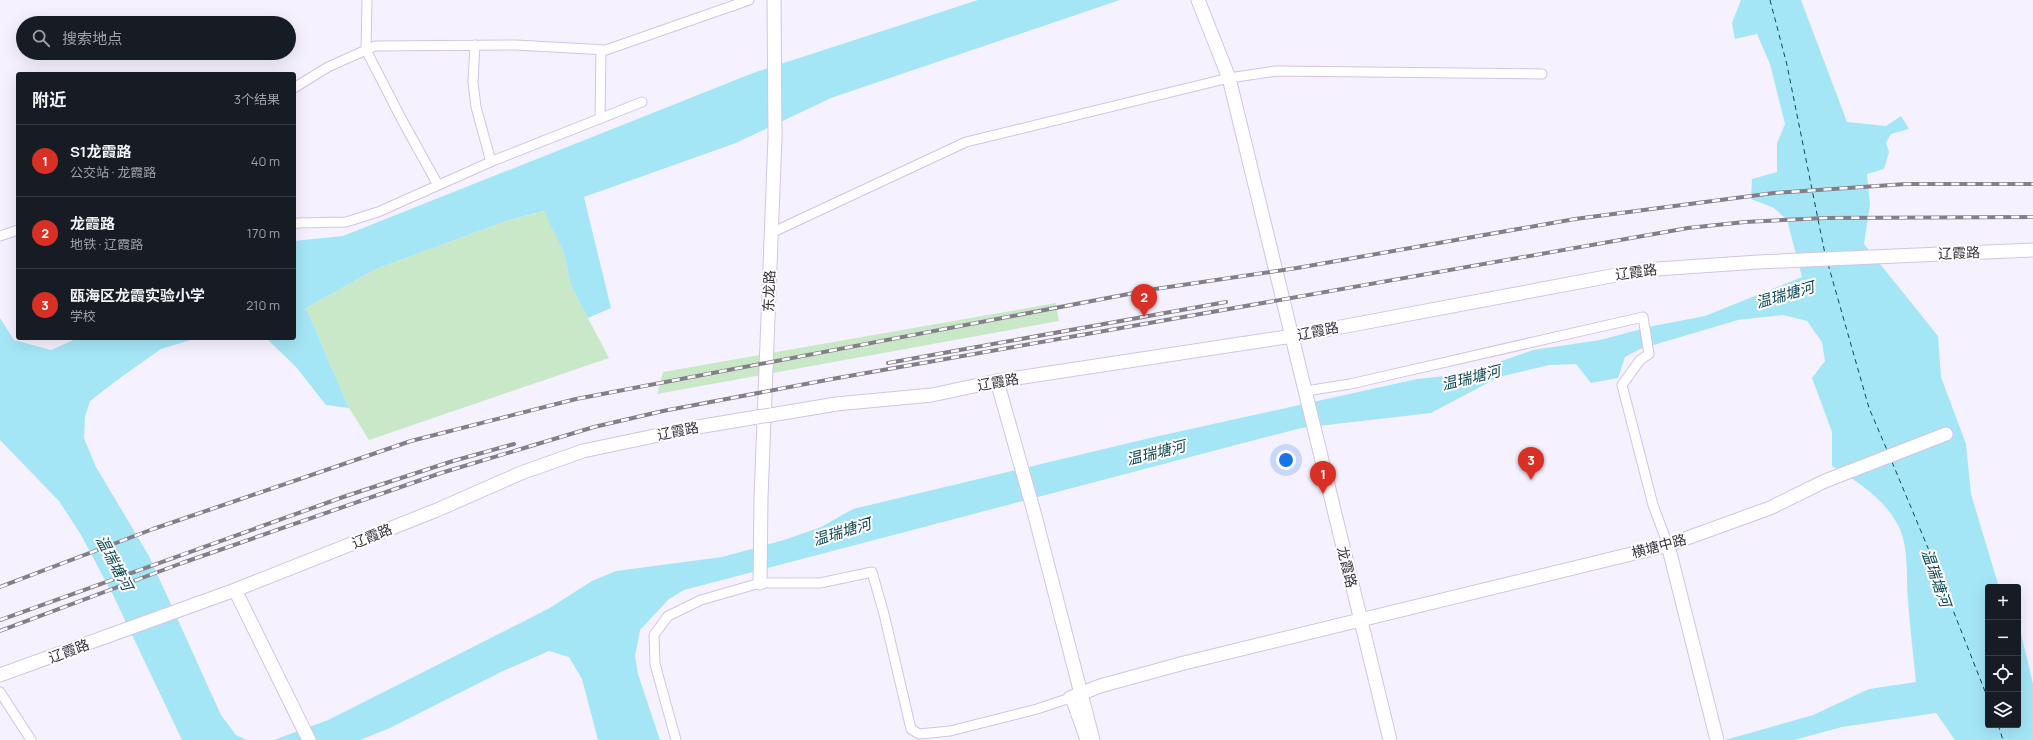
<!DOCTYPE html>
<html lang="zh">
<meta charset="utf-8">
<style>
:root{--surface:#171b24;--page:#242831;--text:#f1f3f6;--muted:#9ea1a6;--line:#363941;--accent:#d93025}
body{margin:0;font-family:Manrope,"Noto Sans SC",sans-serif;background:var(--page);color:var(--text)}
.controls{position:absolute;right:12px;bottom:12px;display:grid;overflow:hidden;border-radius:4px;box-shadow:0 4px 16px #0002}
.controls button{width:36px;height:36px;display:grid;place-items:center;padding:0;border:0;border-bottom:1px solid var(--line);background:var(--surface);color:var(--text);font:20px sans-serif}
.you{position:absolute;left:1286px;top:460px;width:14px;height:14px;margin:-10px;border:3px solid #fff;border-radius:50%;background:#1a73e8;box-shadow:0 0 0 6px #1a73e833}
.badge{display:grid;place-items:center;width:26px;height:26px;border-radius:50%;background:var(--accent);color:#fff;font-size:13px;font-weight:700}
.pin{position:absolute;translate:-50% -33px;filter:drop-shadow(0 1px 2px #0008)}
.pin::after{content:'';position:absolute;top:21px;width:14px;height:12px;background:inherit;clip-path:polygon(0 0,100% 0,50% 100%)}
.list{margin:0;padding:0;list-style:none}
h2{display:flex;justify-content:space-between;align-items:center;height:52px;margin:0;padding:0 16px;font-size:17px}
h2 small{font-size:13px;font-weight:400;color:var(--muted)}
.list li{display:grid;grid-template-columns:26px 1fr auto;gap:12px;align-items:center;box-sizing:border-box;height:72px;padding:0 16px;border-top:1px solid var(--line)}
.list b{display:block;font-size:15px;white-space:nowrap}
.list p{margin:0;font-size:13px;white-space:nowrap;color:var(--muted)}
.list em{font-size:13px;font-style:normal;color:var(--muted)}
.icon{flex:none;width:22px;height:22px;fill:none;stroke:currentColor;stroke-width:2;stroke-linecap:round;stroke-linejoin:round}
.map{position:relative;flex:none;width:2033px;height:740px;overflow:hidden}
.search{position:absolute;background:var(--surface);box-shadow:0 4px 16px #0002;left:16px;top:16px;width:280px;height:44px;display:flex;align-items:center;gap:10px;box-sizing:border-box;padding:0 14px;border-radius:22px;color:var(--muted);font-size:15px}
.panel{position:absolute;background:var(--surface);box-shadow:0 4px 16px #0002;left:16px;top:72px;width:280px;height:268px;border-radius:4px}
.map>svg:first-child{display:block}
.green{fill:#c9e8c7}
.water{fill:#a5e6f6}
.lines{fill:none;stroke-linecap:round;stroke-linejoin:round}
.ferry{stroke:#0f4854;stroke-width:1;stroke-dasharray:5 4;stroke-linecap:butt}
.street-casing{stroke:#d2c4e5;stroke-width:11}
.secondary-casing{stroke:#d2c4e5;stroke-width:15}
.street{stroke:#fff;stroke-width:9}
.secondary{stroke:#fff;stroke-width:13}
.rail-casing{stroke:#837e8a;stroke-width:4}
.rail{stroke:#fff;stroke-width:2.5;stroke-dasharray:8;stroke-linecap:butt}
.secondary-bridge-casing{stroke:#d2c4e5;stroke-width:15;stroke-linecap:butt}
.secondary-bridge{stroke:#fff;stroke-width:13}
.labels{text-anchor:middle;stroke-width:4;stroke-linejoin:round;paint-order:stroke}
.street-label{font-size:14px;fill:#36313d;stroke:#fff}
.water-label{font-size:15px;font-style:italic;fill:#0f4854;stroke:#fff}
</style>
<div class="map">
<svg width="2033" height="740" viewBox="0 0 2033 740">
<rect width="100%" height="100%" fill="#f6f1fe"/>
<path class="green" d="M 545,211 L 564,253 L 571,286 L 609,358 L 369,440 L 349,408 L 306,308 L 376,269 L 509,220 Z
M 1056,303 L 1059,321 L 657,394 L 663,372 Z"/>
<path class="water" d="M 978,0 L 1120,0 L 831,98 L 736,143 L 584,197 L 611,308 L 588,318 L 571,286 L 564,253 L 544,211 L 509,220 L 376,269 L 306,308 L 349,408 L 326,405 L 296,367 L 266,338 L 294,338 L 294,241 L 343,236 L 753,73 Z
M 1741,0 L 1801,0 L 1847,122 L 1886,126 L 1901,116 L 1909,129 L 1891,134 L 1886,143 L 1889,152 L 1884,169 L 1867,174 L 1870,205 L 1864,244 L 1938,336 L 1941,377 L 1966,444 L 1971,494 L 1999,587 L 1988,587 L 1988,725 L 2018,725 L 2018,621 L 2033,684 L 2033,740 L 1955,740 L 1936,713 L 1842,727 L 1794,740 L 1725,740 L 1813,715 L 1869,689 L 1916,682 C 1913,654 1910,627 1908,600 C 1906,577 1909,548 1899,527 C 1885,499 1858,482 1832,466 L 1832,432 L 1812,378 L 1825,361 L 1822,342 L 1807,321 L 1783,315 L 1738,320 L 1640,349 L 1625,357 L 1618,378 L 1591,383 L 1576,364 L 1549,365 L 1499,377 L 1431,413 L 1301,428 L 684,590 L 669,599 L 640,630 L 635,656 L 638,674 L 660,740 L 598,740 L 582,679 L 569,657 L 549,651 L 501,672 L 390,728 L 360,740 L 274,740 L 328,720 L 548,609 L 592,581 L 616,571 L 722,557 L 784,540 L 821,527 L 853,509 L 1150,438 L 1417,379 L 1464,374 L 1533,350 L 1600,340 L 1653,326 L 1705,316 L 1802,277 L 1787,220 L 1774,208 L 1751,199 L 1752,179 L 1777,172 L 1777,143 L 1785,124 L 1770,64 L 1757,34 L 1735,39 L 1732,23 Z
M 0,318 L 14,340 L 51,350 L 78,338 L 197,338 L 161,349 L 120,378 L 90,401 L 85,417 L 84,438 L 96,467 L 149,556 L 221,715 L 236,735 L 247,740 L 182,740 L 113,595 L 81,535 L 59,501 L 0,440 Z"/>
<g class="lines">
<path class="ferry" d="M 1770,0 L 1787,65 L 1825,254
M 1828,264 L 1869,408 L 1887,450
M 1892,462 L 1938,572 L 1988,699
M 1998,725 L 2003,740"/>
<g class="street-casing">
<path id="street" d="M 367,0 L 366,50 L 402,120 L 438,185
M 475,45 L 473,82 L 476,107 L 491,162
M 294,88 L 328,67 L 375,46 L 516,45 L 606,50 L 749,0
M 600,119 L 601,50
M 294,224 L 298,223 L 346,222 L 378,212 L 495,160 L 642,102
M 771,233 L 966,142 L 1229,78 L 1276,71 L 1542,74
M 0,236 L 18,230
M 1306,391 L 1350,384 L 1643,317 L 1649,354 L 1640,360 L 1622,385 L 1653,505 L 1668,545
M 0,692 L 31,740
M 676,740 L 655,664 L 654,635 L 668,616 L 701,600 L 760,583 L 820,583 L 872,572 L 884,614 L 911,729 L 919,734 L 950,731 L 1037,709 L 1070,698 L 1085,740"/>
</g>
<g class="secondary-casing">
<path id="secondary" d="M 1198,0 L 1229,78 L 1390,740
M 997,381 L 1034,512 L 1093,740
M 771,415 L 836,404 L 932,395 L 997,381 L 1293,336 L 1643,270 L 1758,262 L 2033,250
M 1668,545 L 1717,740
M 760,583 L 761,498 L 775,137 L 774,0
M 235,590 L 309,740
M 0,675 L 235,590 L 437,510 L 521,473 L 583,451 L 692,428 L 757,417
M 1070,698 L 1100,686 L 1184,663 L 1668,545 L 1770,508 L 1825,481 L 1946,434"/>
</g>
<use href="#street" class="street"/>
<use href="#secondary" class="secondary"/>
<g class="rail-casing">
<path id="rail" d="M 888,363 L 1226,302
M 0,587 L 153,529 L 411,441 L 576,399 L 1155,289 L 1297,268 L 1575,219 L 1774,193 L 1906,184 L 2033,184
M 0,620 L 346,496 L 453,461 L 514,444
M 0,631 L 182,563 L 441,473 L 594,427 L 663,411 L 832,379 L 1688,228 L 1745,222 L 1825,218 L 2033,217"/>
</g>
<use href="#rail" class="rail"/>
<g class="secondary-bridge-casing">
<path id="secondary-bridge" d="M 757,417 L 771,415"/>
</g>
<use href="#secondary-bridge" class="secondary-bridge"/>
</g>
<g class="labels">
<g class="street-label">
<text transform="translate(1959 253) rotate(-2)" y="5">辽霞路</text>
<text transform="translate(1636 272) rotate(-8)" y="5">辽霞路</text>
<text transform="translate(769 291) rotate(-88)" y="5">东龙路</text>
<text transform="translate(1318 331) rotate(-11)" y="5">辽霞路</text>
<text transform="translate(998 382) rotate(-10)" y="5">辽霞路</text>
<text transform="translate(678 431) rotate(-11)" y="5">辽霞路</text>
<text transform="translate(372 536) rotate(-22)" y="5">辽霞路</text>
<text transform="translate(1659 546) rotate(-15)" y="5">横塘中路</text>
<text transform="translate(1347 567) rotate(76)" y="5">龙霞路</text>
<text transform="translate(69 651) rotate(-20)" y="5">辽霞路</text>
</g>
<g class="water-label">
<text transform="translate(1785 295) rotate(-16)" y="5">温瑞塘河</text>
<text transform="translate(1471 378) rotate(-14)" y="5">温瑞塘河</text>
<text transform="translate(1156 453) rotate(-14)" y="5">温瑞塘河</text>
<text transform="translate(842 532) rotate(-17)" y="5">温瑞塘河</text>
<text transform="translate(114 563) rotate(62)" y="5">温瑞塘河</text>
<text transform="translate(1936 578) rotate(71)" y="5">温瑞塘河</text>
</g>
</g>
</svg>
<div class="controls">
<button>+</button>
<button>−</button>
<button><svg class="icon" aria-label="locate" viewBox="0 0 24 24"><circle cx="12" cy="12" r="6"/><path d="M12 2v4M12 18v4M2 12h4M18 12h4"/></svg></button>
<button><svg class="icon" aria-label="layers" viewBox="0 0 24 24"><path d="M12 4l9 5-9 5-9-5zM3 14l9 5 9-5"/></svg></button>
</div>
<div class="you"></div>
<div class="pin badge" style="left:1323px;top:494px">1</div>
<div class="pin badge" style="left:1144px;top:317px">2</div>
<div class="pin badge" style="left:1531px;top:480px">3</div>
<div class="search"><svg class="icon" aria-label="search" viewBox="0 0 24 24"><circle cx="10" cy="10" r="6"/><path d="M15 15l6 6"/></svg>搜索地点</div>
<section class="panel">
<h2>附近<small>3个结果</small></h2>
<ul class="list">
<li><span class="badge">1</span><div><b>S1龙霞路</b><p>公交站 · 龙霞路</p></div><em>40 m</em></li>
<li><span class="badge">2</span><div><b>龙霞路</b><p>地铁 · 辽霞路</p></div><em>170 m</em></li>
<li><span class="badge">3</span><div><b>瓯海区龙霞实验小学</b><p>学校</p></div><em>210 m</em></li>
</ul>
</section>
</div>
